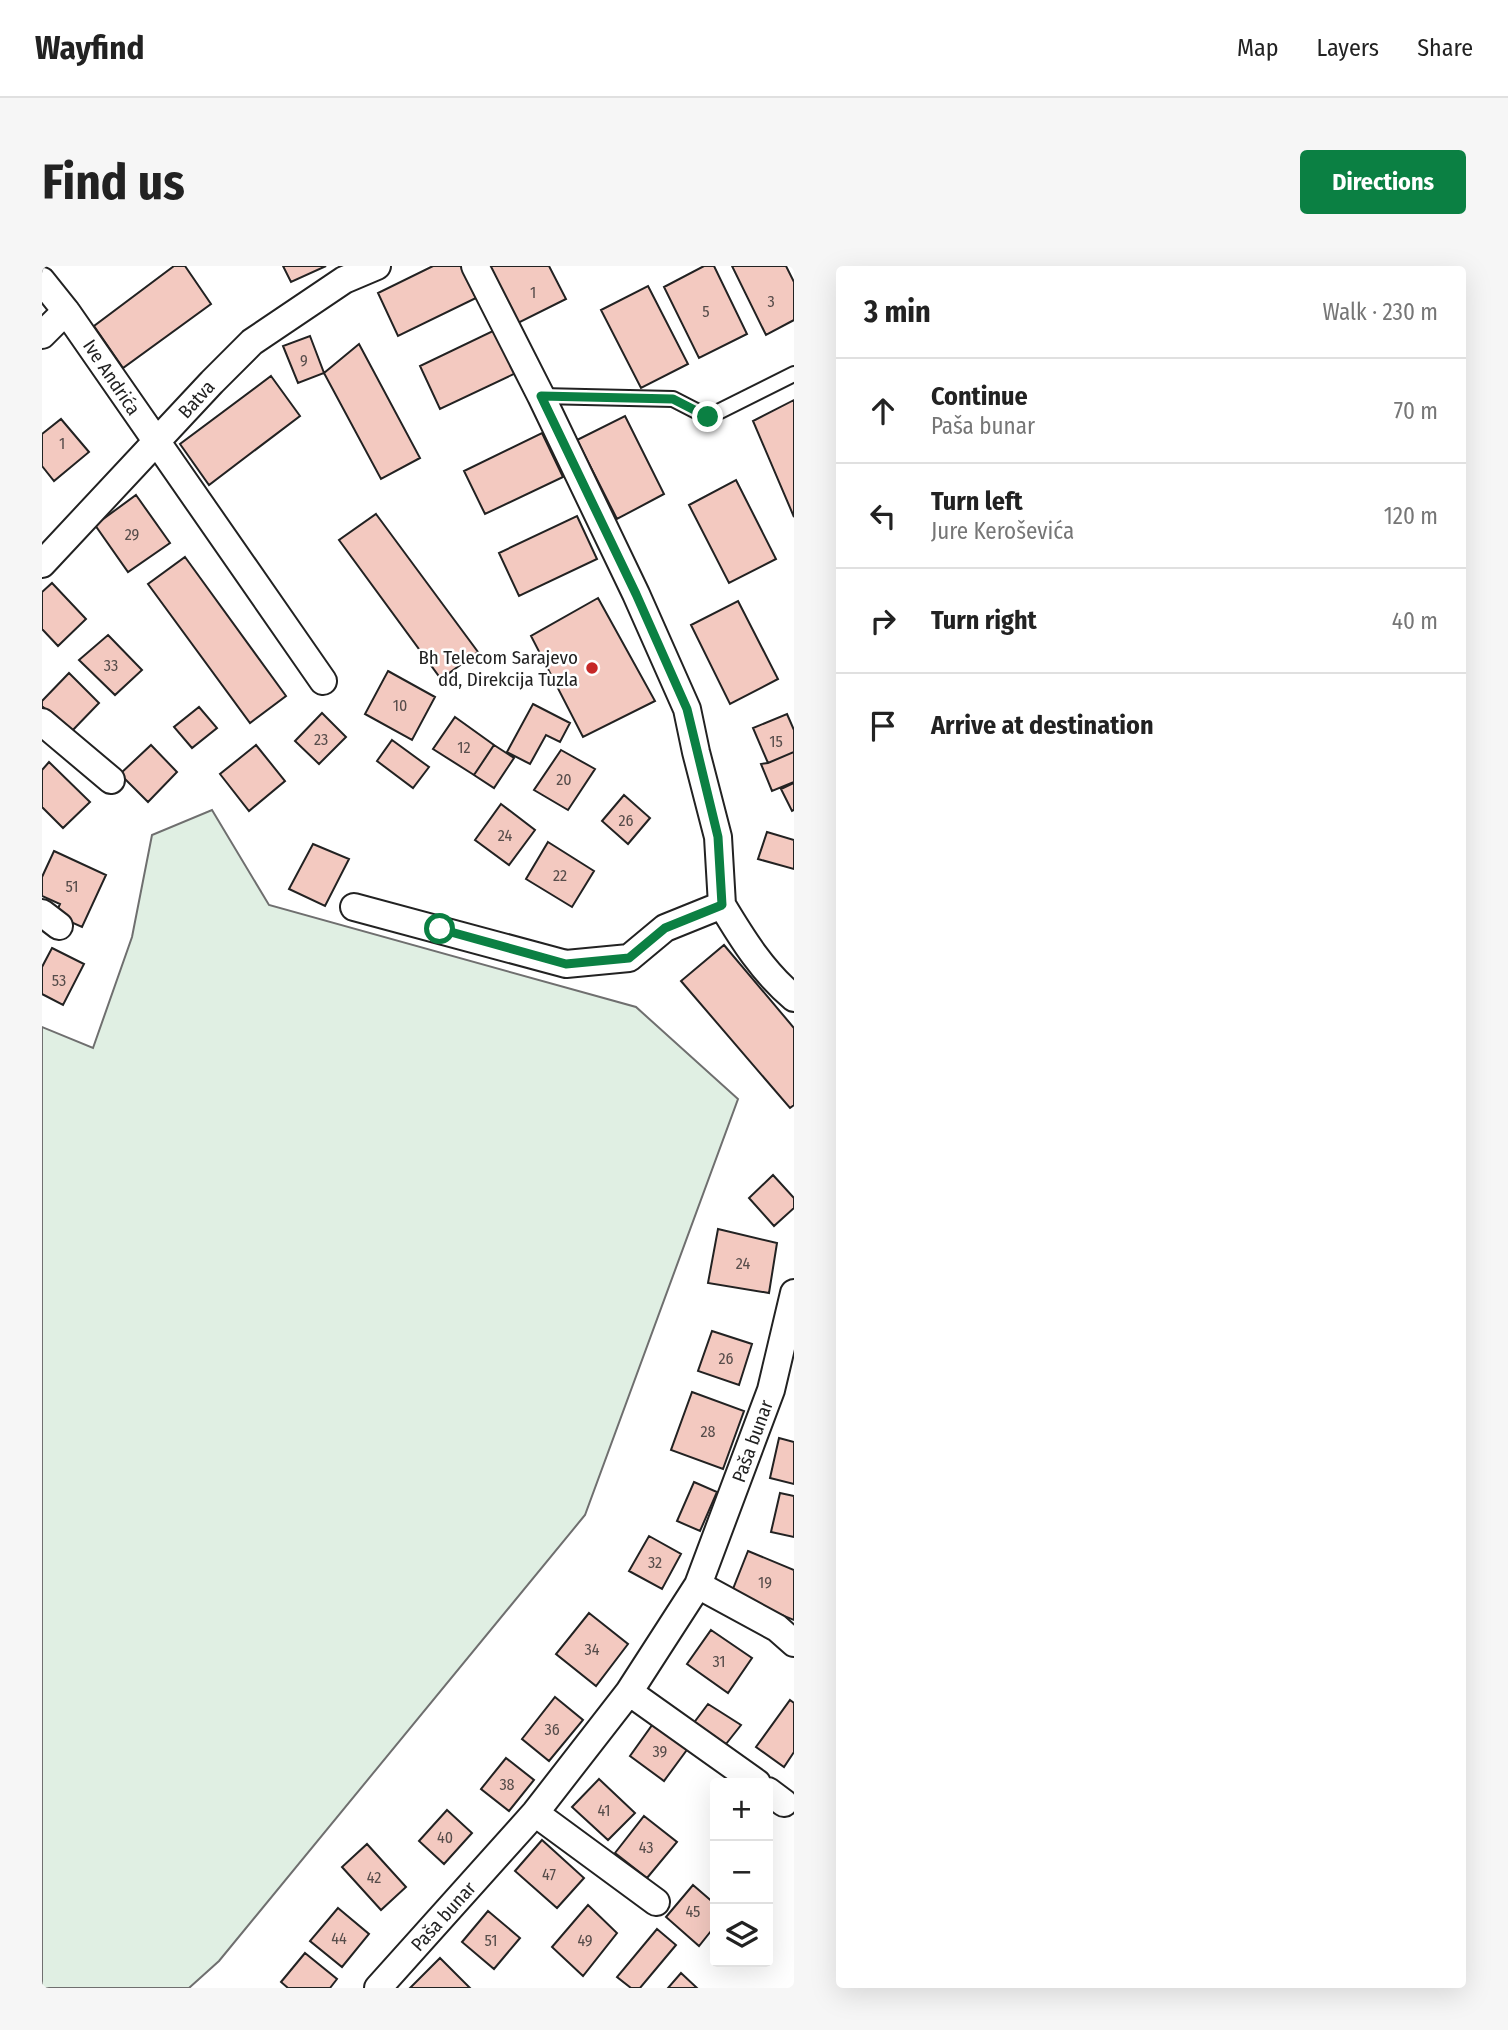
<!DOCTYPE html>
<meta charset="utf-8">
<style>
:root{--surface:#fff;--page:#f6f6f6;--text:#222;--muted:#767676;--line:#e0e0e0;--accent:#0b8043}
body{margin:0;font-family:"Fira Sans Condensed",sans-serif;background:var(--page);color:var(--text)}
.controls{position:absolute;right:21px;bottom:21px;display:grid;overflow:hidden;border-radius:7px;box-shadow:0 7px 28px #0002}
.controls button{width:63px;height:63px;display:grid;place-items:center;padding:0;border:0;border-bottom:2px solid var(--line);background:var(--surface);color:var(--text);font:35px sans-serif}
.stop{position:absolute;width:21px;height:21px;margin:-16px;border:5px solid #0b8043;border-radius:50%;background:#fff}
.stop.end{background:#0b8043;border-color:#fff;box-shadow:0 2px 7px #0008}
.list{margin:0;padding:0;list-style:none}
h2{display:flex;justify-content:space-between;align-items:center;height:91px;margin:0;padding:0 28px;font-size:30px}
h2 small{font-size:23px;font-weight:400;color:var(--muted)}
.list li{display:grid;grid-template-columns:46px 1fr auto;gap:21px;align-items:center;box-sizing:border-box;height:105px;padding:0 28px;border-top:2px solid var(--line)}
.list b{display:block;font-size:26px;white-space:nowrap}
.list p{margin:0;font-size:23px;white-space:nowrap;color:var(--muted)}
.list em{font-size:23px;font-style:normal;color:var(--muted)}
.icon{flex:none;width:38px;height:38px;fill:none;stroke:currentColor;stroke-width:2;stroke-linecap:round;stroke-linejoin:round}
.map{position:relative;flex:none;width:752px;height:1722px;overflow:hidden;border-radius:7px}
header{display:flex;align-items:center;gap:42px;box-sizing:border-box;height:98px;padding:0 35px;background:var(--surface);border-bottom:2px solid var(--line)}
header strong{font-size:33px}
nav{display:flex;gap:38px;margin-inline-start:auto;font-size:24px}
.intro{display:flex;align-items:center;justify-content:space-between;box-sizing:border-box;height:168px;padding:0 42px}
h1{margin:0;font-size:49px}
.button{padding:18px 32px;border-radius:7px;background:var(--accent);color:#fff;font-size:24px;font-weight:700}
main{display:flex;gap:42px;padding:0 42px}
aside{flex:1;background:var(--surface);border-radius:7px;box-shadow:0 7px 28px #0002}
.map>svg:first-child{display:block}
.green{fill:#e0efe3;stroke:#6f6f6f;stroke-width:2}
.building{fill:#f3c9c0;stroke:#222;stroke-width:2}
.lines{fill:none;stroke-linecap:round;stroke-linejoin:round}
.lane-casing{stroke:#222;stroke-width:18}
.street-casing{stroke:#222;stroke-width:30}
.lane{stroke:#fff;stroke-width:14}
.street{stroke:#fff;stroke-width:26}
.route{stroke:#0b8043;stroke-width:9}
.poi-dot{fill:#c62828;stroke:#fff;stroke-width:2.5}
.labels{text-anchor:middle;stroke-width:5;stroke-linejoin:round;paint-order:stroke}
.number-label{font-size:16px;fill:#564c4a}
.street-label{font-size:19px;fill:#222;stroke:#fff}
.poi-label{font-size:19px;fill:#222;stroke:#fff;text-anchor:end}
</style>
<header>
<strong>Wayfind</strong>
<nav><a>Map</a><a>Layers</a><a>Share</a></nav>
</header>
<div class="intro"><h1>Find us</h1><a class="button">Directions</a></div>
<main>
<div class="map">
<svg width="752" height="1722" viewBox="0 0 752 1722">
<rect width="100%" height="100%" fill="#fff"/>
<path class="green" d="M 170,544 L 227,639 L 594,741 L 696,833 L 543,1249 L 177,1695 L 147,1722 L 0,1722 L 0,761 L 51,782 L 90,671 L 110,569 Z"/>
<path class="building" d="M 132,0 L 143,0 L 169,38 L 81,102 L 52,60 Z
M 241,0 L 284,0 L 249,16 Z
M 391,0 L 419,0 L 434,32 L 356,70 L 336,27 Z
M 448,0 L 507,0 L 524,33 L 476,57 Z
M 662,0 L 672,0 L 705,68 L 657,92 L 622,21 Z
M 690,0 L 744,0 L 752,16 L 752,54 L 724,69 Z
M 606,20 L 646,98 L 599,122 L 559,44 Z
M 455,63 L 476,106 L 398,143 L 378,100 Z
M 268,70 L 282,107 L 256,117 L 241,80 Z
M 317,78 L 378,192 L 339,213 L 282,107 Z
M 229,110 L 258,150 L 167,219 L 138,178 Z
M 752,134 L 752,251 L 711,155 Z
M 583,150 L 622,228 L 575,253 L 535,174 Z
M 19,153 L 47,186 L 12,215 L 0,200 L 0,168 Z
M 500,167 L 521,211 L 443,248 L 422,205 Z
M 694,214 L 734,293 L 687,317 L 647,239 Z
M 94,229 L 128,277 L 86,306 L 53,259 Z
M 334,248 L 436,386 L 399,413 L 297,274 Z
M 535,250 L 555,293 L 477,330 L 457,287 Z
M 143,291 L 244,430 L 208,457 L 106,318 Z
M 10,317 L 44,353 L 16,380 L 0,363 L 0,326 Z
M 556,332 L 613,435 L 541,471 L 489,370 Z
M 696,335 L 736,413 L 688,438 L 649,359 Z
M 66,369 L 100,404 L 73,429 L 37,394 Z
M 346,405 L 393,431 L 370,474 L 323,448 Z
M 27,407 L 57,437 L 28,467 L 0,440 L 0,435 Z
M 491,438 L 528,457 L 518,476 L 504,469 L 488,498 L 465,486 Z
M 157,441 L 175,462 L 150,482 L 132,461 Z
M 280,447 L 304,471 L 277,498 L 253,475 Z
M 745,448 L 752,464 L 752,486 L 726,497 L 711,462 Z
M 413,451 L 452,479 L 432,509 L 391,483 Z
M 350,474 L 387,501 L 371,522 L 335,495 Z
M 109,479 L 135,506 L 106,536 L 78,508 Z
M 214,479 L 243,515 L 207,545 L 178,508 Z
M 452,479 L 472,492 L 452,522 L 432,509 Z
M 519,484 L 553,503 L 526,544 L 492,524 Z
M 752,486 L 752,516 L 730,525 L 719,498 L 726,497 Z
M 7,496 L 48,536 L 21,562 L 0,541 L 0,504 Z
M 752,517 L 752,544 L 750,545 L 739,523 Z
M 582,529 L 608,552 L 586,578 L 560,555 Z
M 459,538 L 493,564 L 467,599 L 433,574 Z
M 725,566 L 752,574 L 752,603 L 716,593 Z
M 506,576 L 552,605 L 530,641 L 484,613 Z
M 271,578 L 307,593 L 283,640 L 247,623 Z
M 12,585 L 64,609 L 40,661 L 13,649 L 18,638 L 0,630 L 0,611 Z
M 682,679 L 752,762 L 752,839 L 748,842 L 639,715 Z
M 10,682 L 42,698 L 21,739 L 0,728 L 0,701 Z
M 731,909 L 752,932 L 752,942 L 732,960 L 707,932 Z
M 676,963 L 735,977 L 727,1027 L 666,1017 Z
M 670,1065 L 710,1078 L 697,1119 L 656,1105 Z
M 650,1126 L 702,1145 L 681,1203 L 629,1184 Z
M 737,1172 L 752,1176 L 752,1218 L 728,1212 Z
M 652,1216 L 675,1226 L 658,1265 L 635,1255 Z
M 738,1227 L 752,1230 L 752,1271 L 729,1266 Z
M 607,1270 L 639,1288 L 620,1323 L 587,1305 Z
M 706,1285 L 752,1304 L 752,1354 L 689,1328 Z
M 547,1347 L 586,1378 L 554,1420 L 514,1388 Z
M 669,1364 L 710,1392 L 686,1427 L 645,1398 Z
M 513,1431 L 541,1454 L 507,1495 L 480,1473 Z
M 748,1434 L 752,1437 L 752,1486 L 742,1501 L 714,1481 Z
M 666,1438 L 699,1459 L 684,1478 L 651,1458 Z
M 613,1455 L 647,1481 L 622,1515 L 588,1490 Z
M 464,1492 L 492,1514 L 467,1545 L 439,1523 Z
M 557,1513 L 593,1547 L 566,1574 L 530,1541 Z
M 405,1544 L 430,1567 L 402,1598 L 377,1575 Z
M 602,1550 L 635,1576 L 605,1612 L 573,1587 Z
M 500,1574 L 542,1612 L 515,1642 L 473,1605 Z
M 325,1578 L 364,1621 L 339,1644 L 300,1601 Z
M 651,1619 L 673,1638 L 673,1660 L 657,1680 L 624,1651 Z
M 546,1639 L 575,1667 L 541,1710 L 510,1681 Z
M 296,1642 L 327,1668 L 300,1701 L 268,1675 Z
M 446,1645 L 478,1672 L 452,1703 L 420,1676 Z
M 615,1663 L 634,1679 L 598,1722 L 589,1722 L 575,1711 Z
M 263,1687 L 295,1713 L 288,1722 L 246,1722 L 239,1716 Z
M 398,1692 L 428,1722 L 368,1722 Z
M 639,1707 L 655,1722 L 626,1722 Z"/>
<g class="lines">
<g class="lane-casing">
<path id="lane" d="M 499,130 L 631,133 L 666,151 L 752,108"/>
</g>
<g class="street-casing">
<path id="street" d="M 433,0 L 499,130 L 594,328 L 645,443 L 654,486 L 676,571 L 680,639
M 0,15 L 24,45 L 281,415
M 0,69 L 24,45
M 0,298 L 170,116 L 210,76 L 302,14 L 335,0
M 0,456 L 69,514
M 312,641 L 524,698 L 587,692 L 623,662 L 680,639 C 701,674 721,706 752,732
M 0,647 L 17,660
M 656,1319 L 735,1362 L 752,1377
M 587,1426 L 715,1517
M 726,1525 L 742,1537
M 493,1547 L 614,1636
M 336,1722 L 493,1547 L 587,1426 L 656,1319 L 729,1124 L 752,1027"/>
</g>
<use href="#lane" class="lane"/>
<use href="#street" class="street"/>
</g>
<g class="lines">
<path class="route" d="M 398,663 L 524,698 L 587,692 L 623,662 L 680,639 L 676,571 L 645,443 L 594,328 L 499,130 L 631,133 L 666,151"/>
</g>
<circle class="poi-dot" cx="550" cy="402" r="7"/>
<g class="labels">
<g class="number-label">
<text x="491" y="32">1</text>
<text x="729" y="41">3</text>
<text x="664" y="51">5</text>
<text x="262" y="100">9</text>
<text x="20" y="183">1</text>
<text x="90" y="274">29</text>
<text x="69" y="405">33</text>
<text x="358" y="445">10</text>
<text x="279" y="479">23</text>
<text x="734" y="481">15</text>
<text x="422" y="487">12</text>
<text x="522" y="519">20</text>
<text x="584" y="560">26</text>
<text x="463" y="575">24</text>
<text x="518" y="615">22</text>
<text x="30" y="626">51</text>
<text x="17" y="720">53</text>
<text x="701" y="1003">24</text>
<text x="684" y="1098">26</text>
<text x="666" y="1171">28</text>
<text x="613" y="1302">32</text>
<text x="723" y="1322">19</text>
<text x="550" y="1389">34</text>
<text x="677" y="1401">31</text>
<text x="510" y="1469">36</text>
<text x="618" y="1491">39</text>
<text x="465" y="1524">38</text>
<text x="562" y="1550">41</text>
<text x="403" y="1577">40</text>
<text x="604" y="1587">43</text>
<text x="507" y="1614">47</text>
<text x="332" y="1617">42</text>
<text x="651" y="1651">45</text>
<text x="297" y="1678">44</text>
<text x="449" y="1680">51</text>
<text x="543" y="1680">49</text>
</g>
<g class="street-label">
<text transform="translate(70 111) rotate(56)" y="7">Ive Andrića</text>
<text transform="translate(154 133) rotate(-48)" y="7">Batva</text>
<text transform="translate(710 1175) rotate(-70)" y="7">Paša bunar</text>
<text transform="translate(401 1650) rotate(-48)" y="7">Paša bunar</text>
</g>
<g class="poi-label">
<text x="536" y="398">Bh Telecom Sarajevo<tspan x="536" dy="22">dd, Direkcija Tuzla</tspan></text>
</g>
</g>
</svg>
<div class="controls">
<button>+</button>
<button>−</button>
<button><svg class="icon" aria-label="layers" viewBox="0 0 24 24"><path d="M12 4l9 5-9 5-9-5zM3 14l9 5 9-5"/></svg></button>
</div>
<div class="stop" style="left:398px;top:663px"></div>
<div class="stop end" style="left:666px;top:151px"></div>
</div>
<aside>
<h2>3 min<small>Walk · 230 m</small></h2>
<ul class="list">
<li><svg class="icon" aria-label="ahead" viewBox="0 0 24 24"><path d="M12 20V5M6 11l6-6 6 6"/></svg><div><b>Continue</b><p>Paša bunar</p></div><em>70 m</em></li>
<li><svg class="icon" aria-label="left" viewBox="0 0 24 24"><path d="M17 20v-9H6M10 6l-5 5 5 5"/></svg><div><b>Turn left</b><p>Jure Keroševića</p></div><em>120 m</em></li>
<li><svg class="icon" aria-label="right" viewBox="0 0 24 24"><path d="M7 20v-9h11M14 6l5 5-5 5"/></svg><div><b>Turn right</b></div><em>40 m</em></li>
<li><svg class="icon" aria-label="arrive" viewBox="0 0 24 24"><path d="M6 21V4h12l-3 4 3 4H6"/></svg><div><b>Arrive at destination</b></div></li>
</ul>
</aside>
</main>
